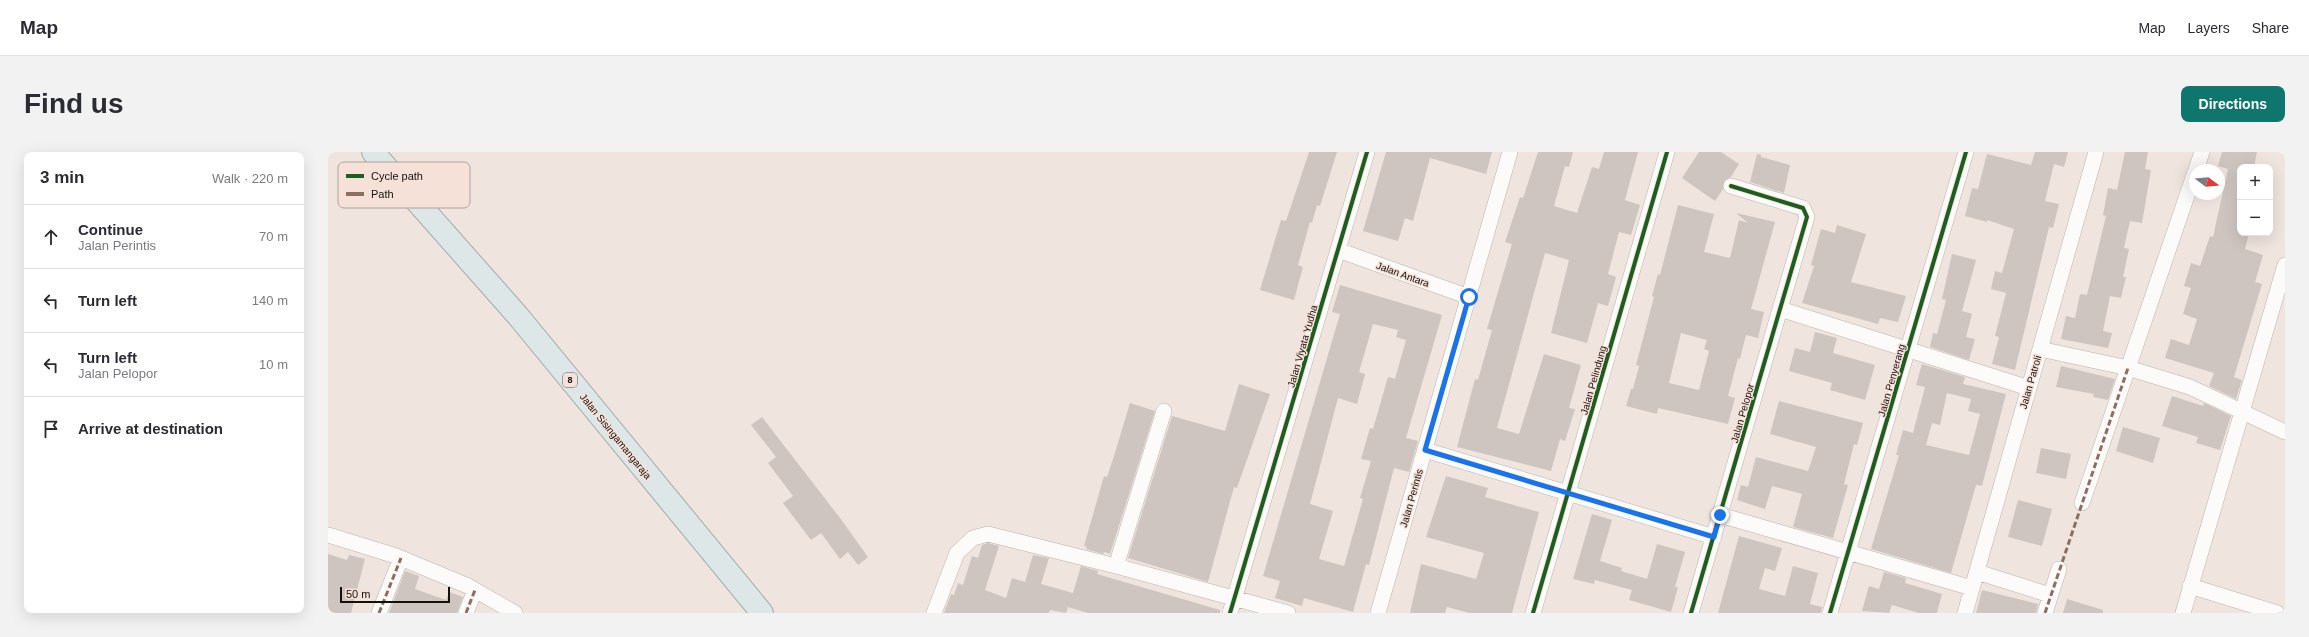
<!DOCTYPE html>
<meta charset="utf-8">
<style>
:root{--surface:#fff;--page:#f2f2f3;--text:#2b2b33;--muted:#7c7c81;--line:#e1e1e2;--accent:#0f766e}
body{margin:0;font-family:Arial,sans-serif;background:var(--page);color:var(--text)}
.controls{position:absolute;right:12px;top:12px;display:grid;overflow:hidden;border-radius:8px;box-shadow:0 4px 16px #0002}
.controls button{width:36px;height:36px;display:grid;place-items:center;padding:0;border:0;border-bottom:1px solid var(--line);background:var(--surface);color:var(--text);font:20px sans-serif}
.compass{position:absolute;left:1861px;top:12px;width:36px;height:36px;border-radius:50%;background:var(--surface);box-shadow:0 4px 16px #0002;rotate:106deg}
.scale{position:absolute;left:12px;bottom:10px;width:110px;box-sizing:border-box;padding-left:4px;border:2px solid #16100d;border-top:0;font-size:11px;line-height:14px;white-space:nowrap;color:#16100d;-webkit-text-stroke:3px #f5e1d8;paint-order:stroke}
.stop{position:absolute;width:12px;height:12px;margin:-9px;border:3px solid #1a73e8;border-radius:50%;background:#fff}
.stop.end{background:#1a73e8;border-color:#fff;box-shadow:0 1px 4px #0008}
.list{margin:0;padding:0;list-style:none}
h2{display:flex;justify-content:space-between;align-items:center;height:52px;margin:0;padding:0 16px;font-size:17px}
h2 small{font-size:13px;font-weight:400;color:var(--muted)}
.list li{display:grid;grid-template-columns:26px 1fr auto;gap:12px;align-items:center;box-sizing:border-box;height:64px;padding:0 16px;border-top:1px solid var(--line)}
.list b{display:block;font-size:15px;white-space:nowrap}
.list p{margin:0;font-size:13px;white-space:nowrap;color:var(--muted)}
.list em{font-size:13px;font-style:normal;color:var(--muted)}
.icon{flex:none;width:22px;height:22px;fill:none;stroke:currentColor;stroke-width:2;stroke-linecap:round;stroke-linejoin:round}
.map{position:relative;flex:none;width:1957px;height:461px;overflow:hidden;border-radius:8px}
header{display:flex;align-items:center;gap:24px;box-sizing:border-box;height:56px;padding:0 20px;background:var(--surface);border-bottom:1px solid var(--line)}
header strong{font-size:19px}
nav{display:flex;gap:22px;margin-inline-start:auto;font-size:14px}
.intro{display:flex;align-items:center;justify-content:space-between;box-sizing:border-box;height:96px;padding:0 24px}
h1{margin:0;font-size:28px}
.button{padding:10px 18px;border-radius:8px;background:var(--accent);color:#fff;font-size:14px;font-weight:700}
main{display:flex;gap:24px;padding:0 24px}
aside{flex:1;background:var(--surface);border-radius:8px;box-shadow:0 4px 16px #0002}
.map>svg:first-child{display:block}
.building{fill:#cec5c1;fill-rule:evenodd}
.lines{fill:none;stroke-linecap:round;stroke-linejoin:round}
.minor-casing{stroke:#bbb2ae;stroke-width:16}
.trunk-casing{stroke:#a2abaa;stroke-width:24}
.minor{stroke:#fdfbfa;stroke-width:15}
.trunk{stroke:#dee7e8;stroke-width:22}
.quiet{stroke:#8d6e63;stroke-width:3;stroke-dasharray:6 3;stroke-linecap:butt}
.cycleway-casing{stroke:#f5e1d8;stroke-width:6}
.cycleway{stroke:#1b5e20;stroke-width:4}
.route{stroke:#1a73e8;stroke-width:5}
.labels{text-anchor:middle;stroke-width:3;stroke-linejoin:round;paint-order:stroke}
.shield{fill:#f5e1d8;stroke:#594f4a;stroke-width:1}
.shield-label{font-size:9px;font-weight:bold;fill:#16100d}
.street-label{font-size:10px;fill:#16100d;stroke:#f5e1d8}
.key{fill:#f5e1d8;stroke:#b2a29b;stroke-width:1}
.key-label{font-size:11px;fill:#16100d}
</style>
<header>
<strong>Map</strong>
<nav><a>Map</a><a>Layers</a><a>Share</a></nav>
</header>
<div class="intro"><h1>Find us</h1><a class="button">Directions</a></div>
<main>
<aside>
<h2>3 min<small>Walk · 220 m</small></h2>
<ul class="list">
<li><svg class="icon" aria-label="ahead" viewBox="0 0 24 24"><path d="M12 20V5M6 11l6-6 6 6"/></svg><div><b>Continue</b><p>Jalan Perintis</p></div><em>70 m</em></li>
<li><svg class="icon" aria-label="left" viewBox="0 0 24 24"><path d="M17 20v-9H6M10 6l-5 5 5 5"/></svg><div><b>Turn left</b></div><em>140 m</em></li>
<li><svg class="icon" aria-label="left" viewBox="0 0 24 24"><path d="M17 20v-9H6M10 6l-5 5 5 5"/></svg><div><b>Turn left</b><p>Jalan Pelopor</p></div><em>10 m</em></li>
<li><svg class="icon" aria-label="arrive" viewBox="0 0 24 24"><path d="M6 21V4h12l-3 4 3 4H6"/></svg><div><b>Arrive at destination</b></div></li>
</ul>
</aside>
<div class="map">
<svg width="1957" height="461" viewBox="0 0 1957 461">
<rect width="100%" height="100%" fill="#efe4de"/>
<path class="building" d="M 981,0 L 1009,0 L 992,54 L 989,53 L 984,71 L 982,70 L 970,113 L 975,115 L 966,148 L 932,138 L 953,68 L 958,69 Z
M 1058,0 L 1164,0 L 1158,22 L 1102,6 L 1085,69 L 1077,66 L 1070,89 L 1035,79 Z
M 1210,0 L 1245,0 L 1241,15 L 1237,14 L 1226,54 L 1249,61 L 1264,15 L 1271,17 L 1276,0 L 1310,0 L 1297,48 L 1312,53 L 1303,83 L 1291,80 L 1280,122 L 1288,125 L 1280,154 L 1270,151 L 1259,191 L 1223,181 L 1241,108 L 1217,101 L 1169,276 L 1191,282 L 1216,202 L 1253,213 L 1241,256 L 1247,257 L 1237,289 L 1232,287 L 1223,319 L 1129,295 L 1147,227 L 1150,228 L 1164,178 L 1159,177 L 1184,92 L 1177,90 L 1192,45 L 1195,46 Z
M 1371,0 L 1393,0 L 1411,12 L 1403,25 L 1397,28 L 1395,37 L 1387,49 L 1354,26 Z
M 1707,0 L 1740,0 L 1736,15 L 1726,12 L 1717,49 L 1731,52 L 1725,76 L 1721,75 L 1687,218 L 1664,212 L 1671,185 L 1667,184 L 1678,141 L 1663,137 L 1667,119 L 1674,121 L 1686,77 L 1659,68 L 1659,70 L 1637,64 L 1644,36 L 1650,37 L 1659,2 L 1703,13 Z
M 1797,0 L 1820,0 L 1817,17 L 1823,18 L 1814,71 L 1802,69 L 1796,96 L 1801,97 L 1795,125 L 1798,125 L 1793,146 L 1782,144 L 1775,179 L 1784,181 L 1780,196 L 1733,187 L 1738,164 L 1747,166 L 1752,142 L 1759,143 L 1778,64 L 1775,63 L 1780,36 L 1789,38 Z
M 1894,0 L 1929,0 L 1926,15 L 1912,15 L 1912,81 L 1921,81 L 1917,97 L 1935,103 L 1927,130 L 1934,132 L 1906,225 L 1914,228 L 1908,247 L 1881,234 L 1886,221 L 1837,206 L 1843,187 L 1861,193 L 1869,167 L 1855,162 L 1863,136 L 1856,134 L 1863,111 L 1872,114 L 1882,84 L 1885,85 L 1900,17 L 1890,14 Z
M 1429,2 L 1433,3 L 1433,5 L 1462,13 L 1456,41 L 1422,30 Z
M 1350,53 L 1386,62 L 1376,100 L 1402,106 L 1411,68 L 1420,71 L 1408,61 L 1447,70 L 1423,157 L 1436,160 L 1430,186 L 1418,183 L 1412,207 L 1410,206 L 1400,244 L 1407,246 L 1400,272 L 1330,256 L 1329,262 L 1298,254 L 1303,237 L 1305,237 L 1311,214 L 1308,213 L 1326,145 L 1324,144 L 1330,122 L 1332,123 ZM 1353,181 L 1379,188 L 1376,197 L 1381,199 L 1371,238 L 1341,231 Z
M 1509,73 L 1538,82 L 1523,130 L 1578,144 L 1570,170 L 1552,166 L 1550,172 L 1474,151 L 1486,114 L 1483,113 L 1493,77 L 1507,81 Z
M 1624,102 L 1648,108 L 1634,159 L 1644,162 L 1638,185 L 1647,187 L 1641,208 L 1602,195 L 1605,181 L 1609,182 L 1618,148 L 1614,147 Z
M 1012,133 L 1114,163 L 1078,286 L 1090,289 L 1081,320 L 1066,316 L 1041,413 L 1038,412 L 1025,460 L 976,446 L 974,454 L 947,446 L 952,429 L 935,424 L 1012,162 L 1004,160 ZM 1045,172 L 1070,178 L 1068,185 L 1078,188 L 1067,227 L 1060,225 L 1045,277 L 1042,276 L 1033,307 L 1043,309 L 1032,346 L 1035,347 L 1016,414 L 991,407 L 1005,359 L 982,352 L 1010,246 L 1029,252 L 1037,222 L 1031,220 Z
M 1487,180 L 1509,186 L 1505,201 L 1547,213 L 1537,248 L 1502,238 L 1504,231 L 1461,219 L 1467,196 L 1482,200 Z
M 1594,212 L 1637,225 L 1635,232 L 1678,242 L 1654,334 L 1648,333 L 1623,421 L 1543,397 L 1571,303 L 1568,303 L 1575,278 L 1585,281 L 1597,235 L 1588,233 ZM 1619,241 L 1643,247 L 1640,259 L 1652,262 L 1641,303 L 1598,293 L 1604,271 L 1612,273 Z
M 1733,214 L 1787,227 L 1780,248 L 1765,245 L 1766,242 L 1728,235 Z
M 911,232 L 942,242 L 909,336 L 906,335 L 880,430 L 800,406 L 844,264 L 897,279 Z
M 1844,244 L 1875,254 L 1876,251 L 1903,264 L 1892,298 L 1868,291 L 1870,285 L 1834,274 Z
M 1451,249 L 1535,271 L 1529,293 L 1526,292 L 1516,332 L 1520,333 L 1505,386 L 1465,375 L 1474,342 L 1444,334 L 1437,357 L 1409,348 L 1413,333 L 1420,335 L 1428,305 L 1480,319 L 1488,295 L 1442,282 Z
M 802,251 L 827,259 L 782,402 L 776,400 L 775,402 L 758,397 L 759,395 L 756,394 L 776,324 L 779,325 L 786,304 Z
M 434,265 L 512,366 L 540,405 L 530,413 L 520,400 L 512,407 L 493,381 L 483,388 L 455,351 L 465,344 L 440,311 L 448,305 L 423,273 Z
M 1795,275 L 1832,286 L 1825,311 L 1788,299 Z
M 1713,296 L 1743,302 L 1738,327 L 1708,321 Z
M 1118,324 L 1160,336 L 1157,345 L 1211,360 L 1184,461 L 1142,461 L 1119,455 L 1117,461 L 1082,461 L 1093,412 L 1148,427 L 1156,401 L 1098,385 Z
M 1690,348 L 1724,357 L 1714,394 L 1680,385 Z
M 1264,362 L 1284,368 L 1272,409 L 1294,416 L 1293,419 L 1319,427 L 1329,392 L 1357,400 L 1347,435 L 1350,435 L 1343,460 L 1301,448 L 1304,438 L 1267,428 L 1266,432 L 1245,427 Z
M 1411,384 L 1454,396 L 1447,419 L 1437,416 L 1431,437 L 1457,444 L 1465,414 L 1490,421 L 1482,452 L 1494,455 L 1493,461 L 1390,461 Z
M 660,391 L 671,394 L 657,438 L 678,446 L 684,426 L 697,430 L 705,403 L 721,406 L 713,432 L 745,441 L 753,414 L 770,419 L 769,422 L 892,458 L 892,461 L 760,461 L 740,455 L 738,461 L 722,458 L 721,461 L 616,461 L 623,442 L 626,443 L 630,431 L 635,433 L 644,404 L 650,406 L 654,393 Z
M 0,402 L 19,408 L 21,403 L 37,407 L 23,461 L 0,461 Z
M 77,419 L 91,424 L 87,437 L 118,448 L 121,440 L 135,445 L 129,461 L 61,461 Z
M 1556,420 L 1578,426 L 1577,431 L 1614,442 L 1609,461 L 1591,461 L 1564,453 L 1561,461 L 1534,459 L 1541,434 L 1551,437 Z
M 1654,438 L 1710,452 L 1708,461 L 1648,461 Z
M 1739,447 L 1775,458 L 1775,461 L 1735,461 Z"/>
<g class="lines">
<g class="minor-casing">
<path id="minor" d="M 1868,18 L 1874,0
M 1010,98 L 1141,145
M 1452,157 L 1701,236
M 1712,197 L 1800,216 L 1862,235 L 1957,280
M 1097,298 L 1386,385
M 1754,351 L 1867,20
M 1392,363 L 1644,436
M 0,383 L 68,404 L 140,434 L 187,461
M 788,414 L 836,259
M 1649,420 L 1722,443
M 1862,434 L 1949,461
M 51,461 L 73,406
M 138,461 L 147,438
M 606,461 L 629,401 L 645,386 L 660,382 L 788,414 L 960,461
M 902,461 L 1039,0
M 1050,461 L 1182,0
M 1205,461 L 1339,0
M 1363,461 L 1479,65 L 1475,56 L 1403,34
M 1502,461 L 1638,0
M 1637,461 L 1768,0
M 1717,461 L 1731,417
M 1855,461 L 1957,113"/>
</g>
<g class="trunk-casing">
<path id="trunk" d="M 45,0 L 190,164 L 434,461"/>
</g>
<use href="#minor" class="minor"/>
<use href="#trunk" class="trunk"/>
<path class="quiet" d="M 51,461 L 73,406
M 138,461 L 147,438
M 1717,461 L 1800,216"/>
<g class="cycleway-casing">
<path id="cycleway" d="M 902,461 L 1039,0
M 1205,461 L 1339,0
M 1363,461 L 1479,65 L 1475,56 L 1403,34
M 1502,461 L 1638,0"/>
</g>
<use href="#cycleway" class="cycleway"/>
</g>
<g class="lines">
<path class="route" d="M 1141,145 L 1097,298 L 1386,385 L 1392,363"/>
</g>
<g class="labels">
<rect class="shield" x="235" y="221" width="14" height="14" rx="3"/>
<g class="shield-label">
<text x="242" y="231">8</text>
</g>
<g class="street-label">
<text transform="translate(1075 122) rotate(20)" y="4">Jalan Antara</text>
<text transform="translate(974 194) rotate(-74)" y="4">Jalan Viyata Yudha</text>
<text transform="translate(1265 228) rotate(-74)" y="4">Jalan Pelindung</text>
<text transform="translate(1563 228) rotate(-74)" y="4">Jalan Penyerang</text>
<text transform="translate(1702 230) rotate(-74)" y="4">Jalan Patroli</text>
<text transform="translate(1414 261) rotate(-74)" y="4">Jalan Pelopor</text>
<text transform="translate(288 284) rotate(51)" y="4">Jalan Sisingamangaraja</text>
<text transform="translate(1083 346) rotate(-74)" y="4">Jalan Perintis</text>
</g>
</g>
<rect x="10" y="10" width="132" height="46" rx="6" class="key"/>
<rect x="18" y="22" width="18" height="4" fill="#1b5e20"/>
<rect x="18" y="40" width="18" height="4" fill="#8d6e63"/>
<g class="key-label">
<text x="43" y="28">Cycle path</text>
<text x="43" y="46">Path</text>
</g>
</svg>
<div class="controls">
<button>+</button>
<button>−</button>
</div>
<svg class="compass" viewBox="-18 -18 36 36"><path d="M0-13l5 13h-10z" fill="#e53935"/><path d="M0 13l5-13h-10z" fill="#7c7c81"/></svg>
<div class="scale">50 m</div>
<div class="stop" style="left:1141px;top:145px"></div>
<div class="stop end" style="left:1392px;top:363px"></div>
</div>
</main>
